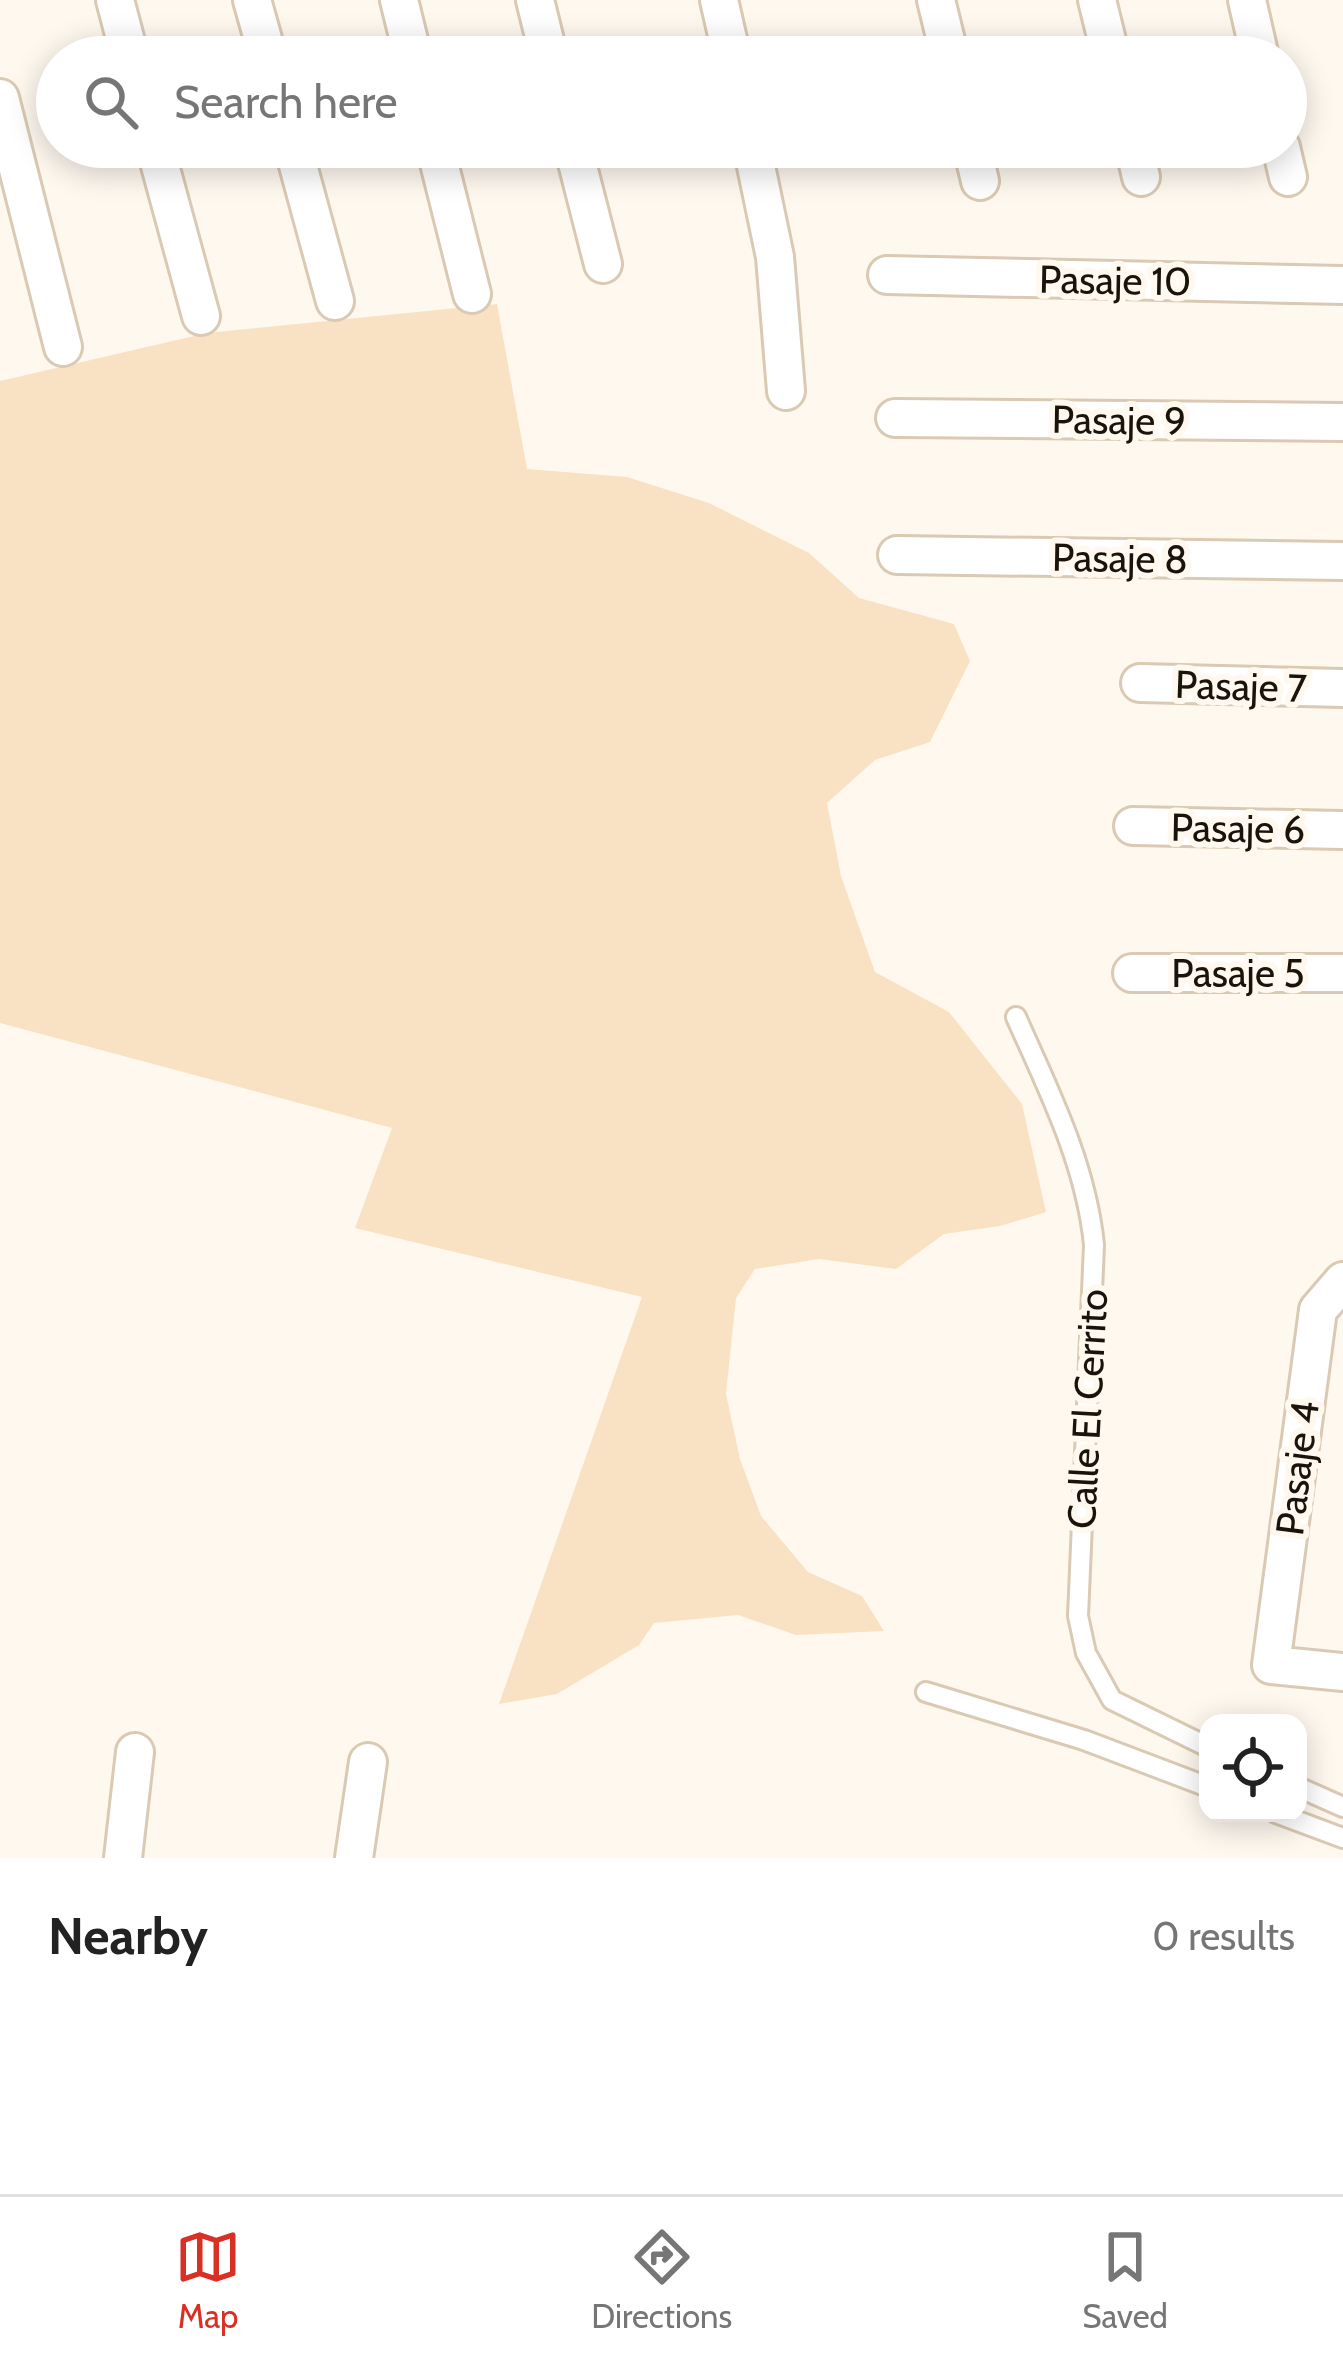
<!DOCTYPE html>
<style>
:root{--surface:#fff;--page:#f6f6f6;--text:#222;--muted:#767676;--line:#e0e0e0;--accent:#d93025}
body{margin:0;font-family:Cabin,sans-serif;background:var(--page);color:var(--text)}
.controls{position:absolute;right:36px;bottom:36px;display:grid;overflow:hidden;border-radius:24px;box-shadow:0 6px 30px #0003}
.controls button{width:108px;height:108px;display:grid;place-items:center;padding:0;border:0;border-bottom:3px solid var(--line);background:var(--surface);color:var(--text);font:60px sans-serif}
.list{margin:0;padding:0;list-style:none}
h2{display:flex;justify-content:space-between;align-items:center;height:156px;margin:0;padding:0 48px;font-size:51px}
h2 small{font-size:39px;font-weight:400;color:var(--muted)}
.icon{flex:none;width:66px;height:66px;fill:none;stroke:currentColor;stroke-width:2;stroke-linecap:round;stroke-linejoin:round}
.map{position:relative;flex:none;width:1343px;height:1858px;overflow:hidden}
.search{position:absolute;background:var(--surface);box-shadow:0 6px 30px #0003;left:36px;right:36px;top:36px;height:132px;display:flex;align-items:center;gap:30px;box-sizing:border-box;padding:0 42px;border-radius:66px;color:var(--muted);font-size:45px}
.sheet{height:336px;background:var(--surface)}
nav{display:flex;justify-content:space-around;align-items:center;box-sizing:border-box;height:168px;border-top:3px solid var(--line);background:var(--surface);font-size:33px;color:var(--muted)}
nav a{display:grid;justify-items:center;gap:6px}
nav .on{color:var(--accent)}
.map>svg:first-child{display:block}
.green{fill:#f9e2c3}
.lines{fill:none;stroke-linecap:round;stroke-linejoin:round}
.lane-casing{stroke:#dac9b3;stroke-width:24}
.street-casing{stroke:#dac9b3;stroke-width:42}
.lane{stroke:#fff;stroke-width:18}
.street{stroke:#fff;stroke-width:36}
.labels{text-anchor:middle;stroke-width:12;stroke-linejoin:round;paint-order:stroke}
.street-label{font-size:39px;fill:#19130c;stroke:#fff8ef}
</style>
<div class="map">
<svg width="1343" height="1858" viewBox="0 0 1343 1858">
<rect width="100%" height="100%" fill="#fff8ef"/>
<path class="green" d="M 497,304 L 527,469 L 627,477 L 709,503 L 809,553 L 859,598 L 954,624 L 970,661 L 930,742 L 875,760 L 827,803 L 841,876 L 875,972 L 949,1012 L 1022,1104 L 1046,1212 L 1000,1226 L 944,1234 L 896,1269 L 819,1259 L 755,1269 L 736,1298 L 726,1394 L 740,1459 L 761,1516 L 808,1572 L 862,1596 L 884,1631 L 796,1635 L 738,1615 L 654,1623 L 639,1645 L 557,1694 L 499,1704 L 642,1297 L 355,1228 L 392,1128 L 0,1023 L 0,381 L 207,333 Z"/>
<g class="lines">
<g class="lane-casing">
<path id="lane" d="M 1016,1017 C 1049,1091 1086,1164 1094,1245 L 1078,1616 L 1086,1653 L 1112,1700 L 1208,1747
M 926,1692 L 1084,1740 L 1208,1787
M 1298,1787 L 1343,1807
M 1276,1813 L 1343,1838"/>
</g>
<g class="street-casing">
<path id="street" d="M 115,0 L 130,57
M 252,0 L 268,57
M 399,0 L 413,57
M 535,0 L 549,57
M 719,0 L 732,57
M 936,0 L 950,57
M 1097,0 L 1111,57
M 1247,0 L 1260,57
M 0,98 L 63,347
M 155,147 L 201,316
M 293,147 L 335,301
M 435,147 L 472,294
M 573,147 L 603,264
M 752,147 L 775,257 L 786,391
M 972,147 L 980,181
M 1134,147 L 1141,177
M 1281,147 L 1288,177
M 887,275 L 1343,285
M 895,418 L 1343,422
M 897,555 L 1343,561
M 1140,683 L 1343,688
M 1133,826 L 1343,830
M 1132,973 L 1343,973
M 1343,1281 L 1318,1310 L 1271,1665 L 1343,1672
M 123,1858 L 135,1752
M 354,1858 L 368,1762"/>
</g>
<use href="#lane" class="lane"/>
<use href="#street" class="street"/>
</g>
<g class="labels">
<g class="street-label">
<text transform="translate(1115 280) rotate(1)" y="14">Pasaje 10</text>
<text transform="translate(1119 420) rotate(1)" y="14">Pasaje 9</text>
<text transform="translate(1120 558) rotate(1)" y="14">Pasaje 8</text>
<text transform="translate(1241 686) rotate(2)" y="14">Pasaje 7</text>
<text transform="translate(1238 828) rotate(1)" y="14">Pasaje 6</text>
<text x="1238" y="987">Pasaje 5</text>
<text transform="translate(1087 1409) rotate(-87)" y="14">Calle El Cerrito</text>
<text transform="translate(1297 1468) rotate(-83)" y="14">Pasaje 4</text>
</g>
</g>
</svg>
<div class="controls">
<button><svg class="icon" aria-label="locate" viewBox="0 0 24 24"><circle cx="12" cy="12" r="6"/><path d="M12 2v4M12 18v4M2 12h4M18 12h4"/></svg></button>
</div>
<div class="search"><svg class="icon" aria-label="search" viewBox="0 0 24 24"><circle cx="10" cy="10" r="6"/><path d="M15 15l6 6"/></svg>Search here</div>
</div>
<section class="sheet">
<h2>Nearby<small>0 results</small></h2>
<ul class="list">
</ul>
</section>
<nav>
<a class="on"><svg class="icon" aria-label="map" viewBox="0 0 24 24"><path d="M3 6l6-2 6 2 6-2v14l-6 2-6-2-6 2zM9 4v14M15 6v14"/></svg>Map</a>
<a><svg class="icon" aria-label="directions" viewBox="0 0 24 24"><path d="M12 3l9 9-9 9-9-9zM9 14v-3h6M13 9l2 2-2 2"/></svg>Directions</a>
<a><svg class="icon" aria-label="saved" viewBox="0 0 24 24"><path d="M7 4h10v16l-5-4-5 4z"/></svg>Saved</a>
</nav>
